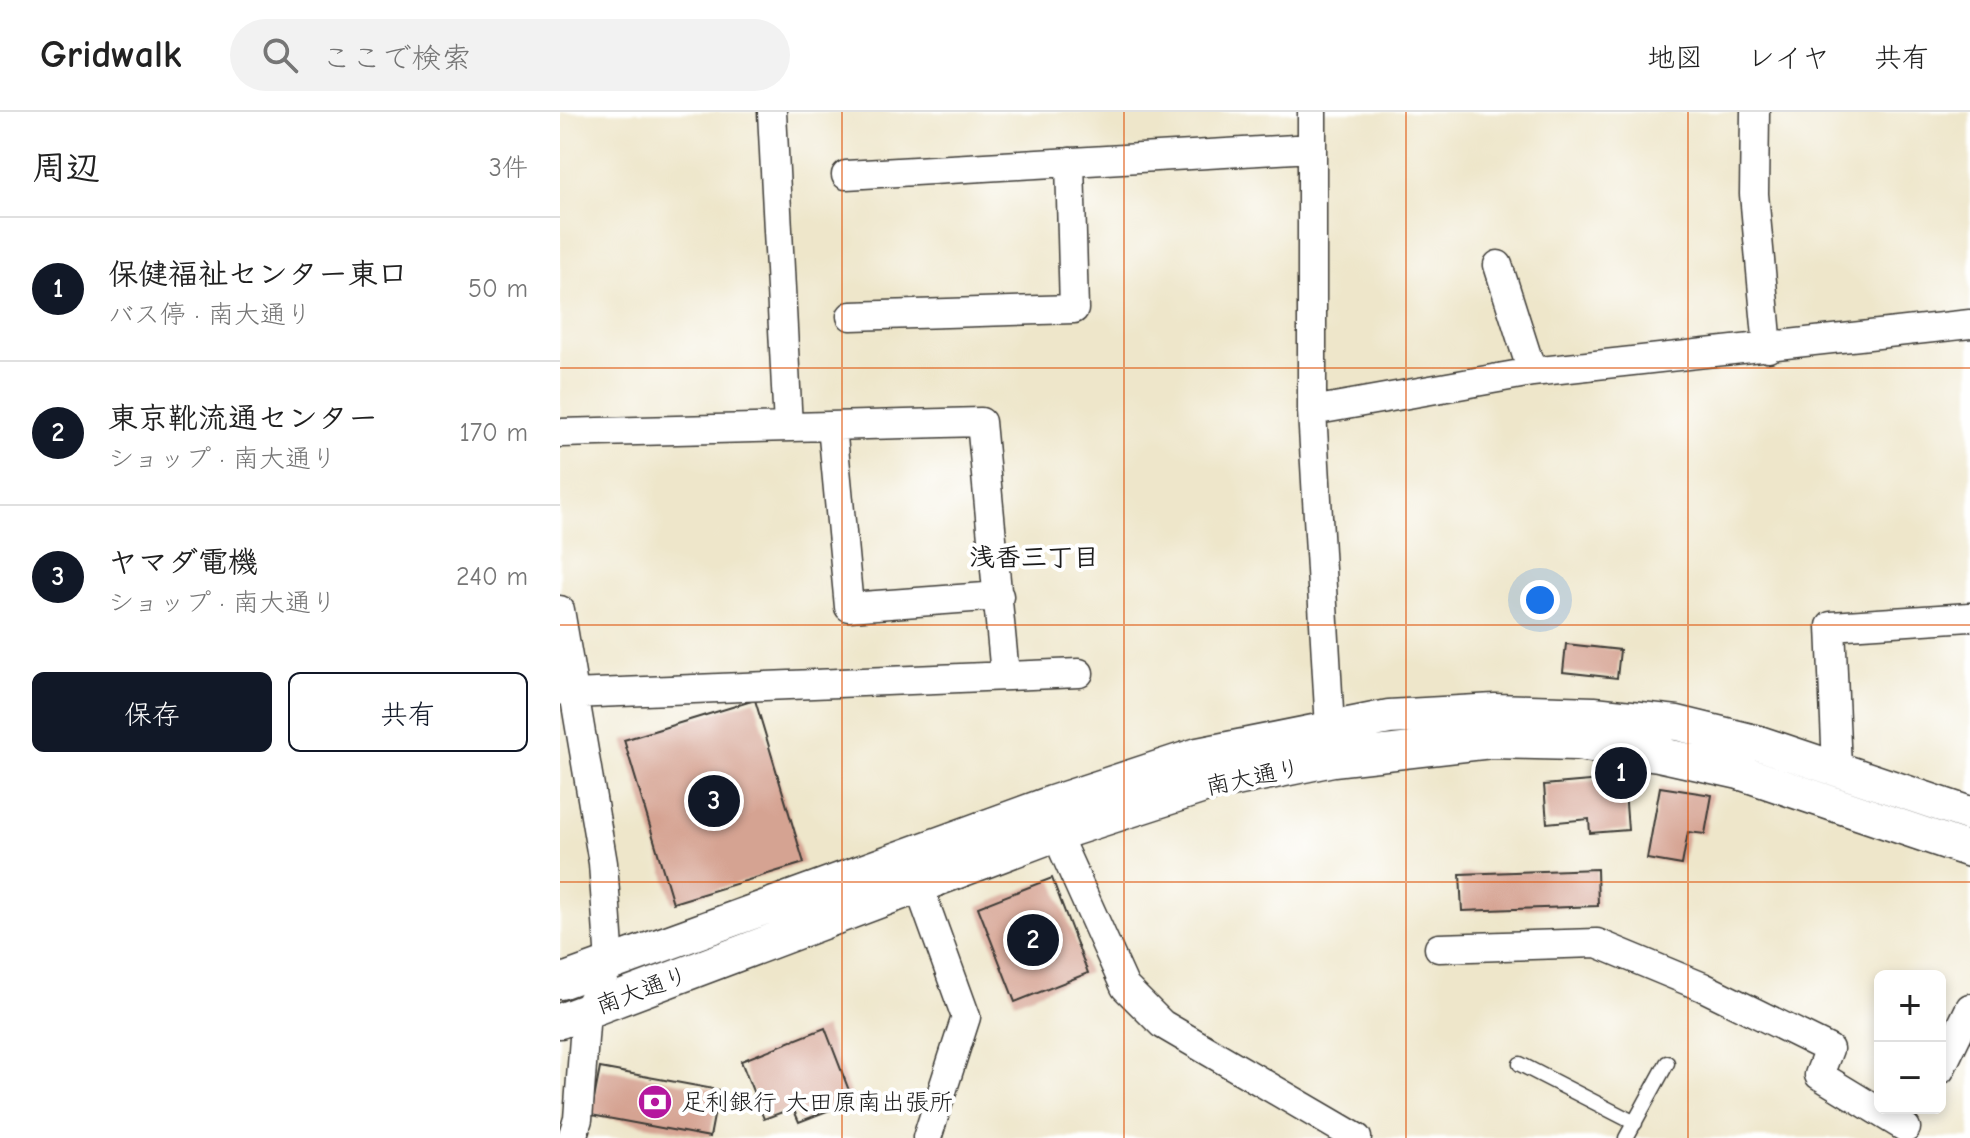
<!DOCTYPE html>
<html lang="ja">
<meta charset="utf-8">
<style>
:root{--surface:#fff;--page:#f2f2f2;--text:#222;--muted:#767676;--line:#e0e0e0;--accent:#111827}
body{margin:0;font-family:"Comic Neue","Klee One",sans-serif;background:var(--page);color:var(--text)}
.controls{position:absolute;right:24px;bottom:24px;display:grid;overflow:hidden;border-radius:12px;box-shadow:0 4px 12px #0003}
.controls button{width:72px;height:72px;display:grid;place-items:center;padding:0;border:0;border-bottom:2px solid var(--line);background:var(--surface);color:var(--text);font:40px sans-serif}
.you{position:absolute;left:980px;top:488px;width:28px;height:28px;margin:-20px;border:6px solid #fff;border-radius:50%;background:#1a73e8;box-shadow:0 0 0 12px #1a73e833}
.badge{display:grid;place-items:center;width:52px;height:52px;border-radius:50%;background:var(--accent);color:#fff;font-size:26px;font-weight:700}
.pin{position:absolute;translate:-50% -50%;border:4px solid #fff;box-shadow:0 2px 8px #0006}
.list{margin:0;padding:0;list-style:none}
h2{display:flex;justify-content:space-between;align-items:center;height:104px;margin:0;padding:0 32px;font-size:34px}
h2 small{font-size:26px;font-weight:400;color:var(--muted)}
.list li{display:grid;grid-template-columns:52px 1fr auto;gap:24px;align-items:center;box-sizing:border-box;height:144px;padding:0 32px;border-top:2px solid var(--line)}
.list b{display:block;font-size:30px;white-space:nowrap}
.list p{margin:0;font-size:26px;white-space:nowrap;color:var(--muted)}
.list em{font-size:26px;font-style:normal;color:var(--muted)}
.actions{display:flex;gap:16px;padding:24px 32px}
.actions a{flex:1;padding:18px 0;border:2px solid var(--accent);border-radius:12px;text-align:center;font-size:28px;color:var(--accent)}
.actions .main{background:var(--accent);color:#fff}
.icon{flex:none;width:44px;height:44px;fill:none;stroke:currentColor;stroke-width:2;stroke-linecap:round;stroke-linejoin:round}
.map{position:relative;flex:none;width:1410px;height:1026px;overflow:hidden}
header{display:flex;align-items:center;gap:48px;box-sizing:border-box;height:112px;padding:0 40px;background:var(--surface);border-bottom:2px solid var(--line)}
header strong{font-size:38px}
nav{display:flex;gap:44px;margin-inline-start:auto;font-size:28px}
.search{width:560px;height:72px;background:var(--page);display:flex;align-items:center;gap:20px;box-sizing:border-box;padding:0 28px;border-radius:44px;color:var(--muted);font-size:30px}
main{display:flex}
aside{flex:1;background:var(--surface)}
.map>svg:first-child{display:block}
.building{fill:#d5a392}
.lines{fill:none;stroke-linecap:round;stroke-linejoin:round}
.service-casing{stroke:#3c3a36;stroke-width:17}
.minor-casing{stroke:#3c3a36;stroke-width:31}
.tertiary-casing{stroke:#3c3a36;stroke-width:37}
.service{stroke:#fff;stroke-width:14}
.minor{stroke:#fff;stroke-width:28}
.tertiary{stroke:#fff;stroke-width:34}
.grid{fill:none;stroke:#de560d;stroke-width:2;stroke-opacity:0.55}
.labels{text-anchor:middle;stroke-width:8;stroke-linejoin:round;paint-order:stroke}
.street-label{font-size:24px;fill:#1c1c1c;stroke:#fff}
.poi-label{font-size:24px;fill:#1c1c1c;stroke:#fff;text-anchor:start}
.neighbourhood-label{font-size:26px;font-weight:bold;fill:#1c1c1c;stroke:#fff}
</style>
<header>
<strong>Gridwalk</strong>
<div class="search"><svg class="icon" aria-label="search" viewBox="0 0 24 24"><circle cx="10" cy="10" r="6"/><path d="M15 15l6 6"/></svg>ここで検索</div>
<nav><a>地図</a><a>レイヤ</a><a>共有</a></nav>
</header>
<main>
<aside>
<h2>周辺<small>3件</small></h2>
<ul class="list">
<li><span class="badge">1</span><div><b>保健福祉センター東口</b><p>バス停 · 南大通り</p></div><em>50 m</em></li>
<li><span class="badge">2</span><div><b>東京靴流通センター</b><p>ショップ · 南大通り</p></div><em>170 m</em></li>
<li><span class="badge">3</span><div><b>ヤマダ電機</b><p>ショップ · 南大通り</p></div><em>240 m</em></li>
</ul>
<div class="actions"><a class="main">保存</a><a>共有</a></div>
</aside>
<div class="map">
<svg width="1410" height="1026" viewBox="0 0 1410 1026">
<rect width="100%" height="100%" fill="#fff"/>
<filter id="ink" filterUnits="userSpaceOnUse"><feTurbulence type="fractalNoise" baseFrequency=".0125" numOctaves="2"/><feDisplacementMap in="SourceGraphic" scale="16" xChannelSelector="R" yChannelSelector="G"/><feConvolveMatrix kernelMatrix="1 2 1 2 8 2 1 2 1" color-interpolation-filters="sRGB"/></filter>
<filter id="wash" filterUnits="userSpaceOnUse"><feTurbulence type="fractalNoise" baseFrequency=".006" numOctaves="4" result="noise"/><feDisplacementMap in="SourceGraphic" scale="32" xChannelSelector="R" yChannelSelector="G"/><feGaussianBlur stdDeviation="1.8" result="paint"/><feColorMatrix in="noise" values="0 0 0 0 0 0 0 0 0 0 0 0 0 0 0 0 0 1.4 0 .05"/><feComposite in="paint" operator="in"/></filter>
<g filter="url(#wash)">
<rect width="100%" height="100%" fill="#eee6ca"/>
<g id="blocks">
<path class="building" d="M 1006,532 L 1060,538 L 1057,566 L 1003,560 Z
M 195,588 L 244,751 L 113,791 L 64,628 Z
M 1064,666 L 1068,718 L 1030,721 L 1029,707 L 987,711 L 984,673 Z
M 1100,675 L 1152,683 L 1145,722 L 1128,720 L 1122,753 L 1087,747 Z
M 1037,757 L 1038,794 L 902,799 L 900,762 Z
M 492,766 L 528,861 L 455,890 L 418,795 Z
M 265,916 L 293,989 L 239,1010 L 233,996 L 204,1007 L 181,949 Z
M 40,956 L 159,978 L 150,1025 L 31,1003 Z"/>
</g>
</g>
<g filter="url(#ink)">
<use href="#blocks" fill-opacity="0" stroke="#3c3a36" stroke-width="2"/>
<g class="lines">
<g class="service-casing">
<path id="service" d="M 960,952 L 1075,1011
M 1066,1026 L 1107,951"/>
</g>
<g class="minor-casing">
<path id="minor" d="M 212,0 L 228,315
M 752,0 L 752,299 L 771,634
M 1195,0 L 1194,82 L 1208,236
M 286,63 L 752,36
M 938,153 L 972,260
M 291,204 L 514,197 L 510,50
M 752,299 L 972,260 L 1410,212
M 272,314 L 289,495 L 439,484
M 0,321 L 421,310 L 445,563
M 0,498 L 43,751 L 50,852 L 26,899 L 18,1007 L 12,1026
M 0,577 L 12,582 L 519,561
M 1277,656 L 1271,514 L 1410,505
M 493,700 L 496,722 L 565,875 L 602,912 L 797,1026
M 359,775 L 406,905 L 367,1026
M 879,836 L 1037,831 L 1143,875 L 1269,937 L 1259,963 L 1346,1016
M 1380,958 L 1410,896"/>
</g>
<g class="tertiary-casing">
<path id="tertiary" d="M 0,870 L 492,691 L 638,643 L 829,605 L 935,599 L 1034,602 L 1117,611 L 1199,631 L 1410,702
M 0,909 L 496,722 L 647,673 L 773,647 L 931,629 L 1016,631 L 1098,642 L 1179,660 L 1410,738"/>
</g>
<use href="#service" class="service"/>
<use href="#minor" class="minor"/>
<use href="#tertiary" class="tertiary"/>
</g>
</g>
<path class="grid" d="M 282,0 L 282,1026M 564,0 L 564,1026M 846,0 L 846,1026M 1128,0 L 1128,1026M 0,256 L 1410,256M 0,513 L 1410,513M 0,770 L 1410,770"/>
<defs>
<g id="bank-disc" transform="scale(1.8)"><circle r="9.5" fill="#b5179e" stroke="#fff"/><path d="M-6-4H6V4H-6ZM0-2.3a2.3 2.3 0 1 0 0 4.6a2.3 2.3 0 1 0 0-4.6Z" fill="#fff"/></g>
</defs>
<g fill-rule="evenodd">
<use href="#bank-disc" x="95" y="990"/>
</g>
<g class="labels">
<g class="street-label">
<text transform="translate(693 665) rotate(-12)" y="8">南大通り</text>
<text transform="translate(82 878) rotate(-20)" y="8">南大通り</text>
</g>
<g class="poi-label">
<text x="121" y="998">足利銀行 大田原南出張所</text>
</g>
<g class="neighbourhood-label">
<text x="474" y="454">浅香三丁目</text>
</g>
</g>
</svg>
<div class="controls">
<button>+</button>
<button>−</button>
</div>
<div class="you"></div>
<div class="pin badge" style="left:1061px;top:661px">1</div>
<div class="pin badge" style="left:473px;top:828px">2</div>
<div class="pin badge" style="left:154px;top:689px">3</div>
</div>
</main>
